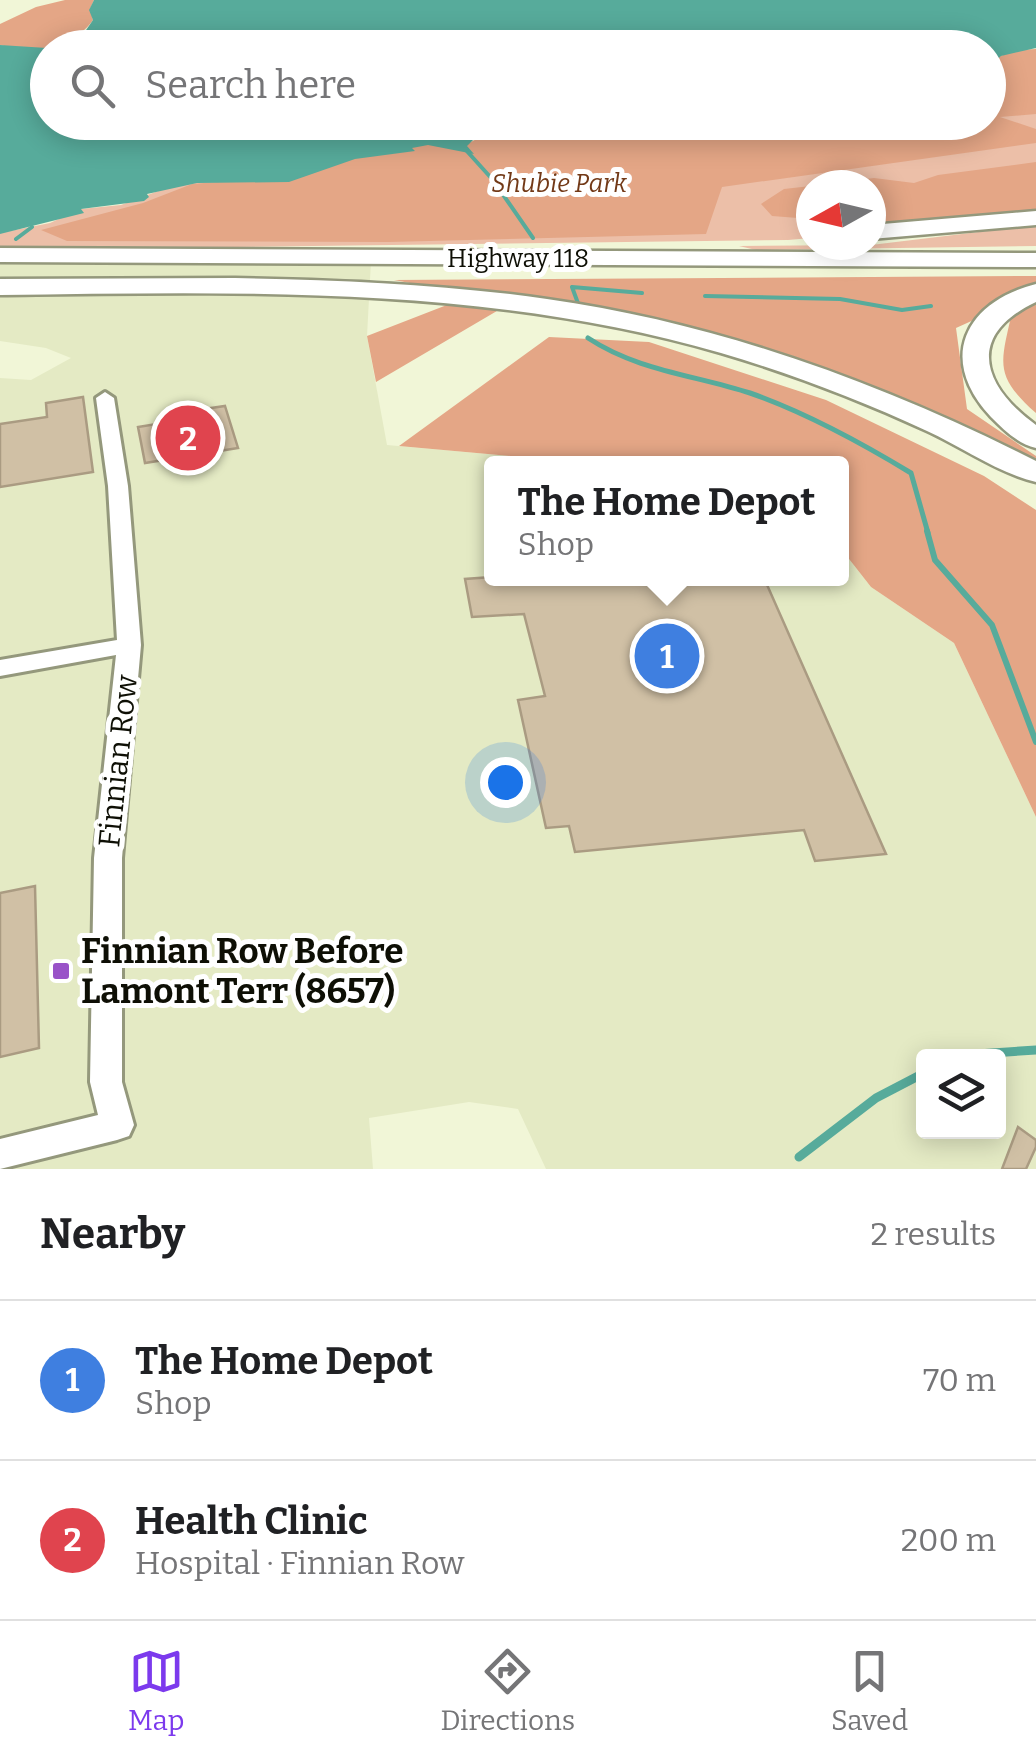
<!DOCTYPE html>
<meta charset="utf-8">
<style>
:root{--surface:#fff;--page:#f2f2f2;--text:#202124;--muted:#757577;--line:#e0e0e0;--accent:#7c3aed}
body{margin:0;font-family:Bitter,serif;background:var(--page);color:var(--text)}
.controls{position:absolute;right:30px;bottom:30px;display:grid;overflow:hidden;border-radius:10px;box-shadow:0 5px 25px #0003}
.controls button{width:90px;height:90px;display:grid;place-items:center;padding:0;border:0;border-bottom:2px solid var(--line);background:var(--surface);color:var(--text);font:50px sans-serif}
.compass{position:absolute;left:796px;top:170px;width:90px;height:90px;border-radius:50%;background:var(--surface);box-shadow:0 5px 25px #0003;rotate:262deg}
.you{position:absolute;left:505px;top:782px;width:35px;height:35px;margin:-25px;border:8px solid #fff;border-radius:50%;background:#1a73e8;box-shadow:0 0 0 15px #1a73e833}
.badge{display:grid;place-items:center;width:65px;height:65px;border-radius:50%;background:var(--accent);color:#fff;font-size:32px;font-weight:700}
.pin{position:absolute;translate:-50% -50%;border:5px solid #fff;box-shadow:0 2px 10px #0006}
.popup{position:absolute;left:484px;top:456px;width:365px;height:130px;box-sizing:border-box;display:grid;place-content:center;border-radius:10px;background:var(--surface);filter:drop-shadow(0 2px 8px #0005);font-size:32px;white-space:nowrap;color:var(--muted)}
.popup b{font-size:38px;color:var(--text)}
.popup::after{content:'';position:absolute;left:50%;top:100%;margin-left:-20px;border:20px solid transparent;border-top-color:var(--surface)}
.list{margin:0;padding:0;list-style:none}
h2{display:flex;justify-content:space-between;align-items:center;height:130px;margin:0;padding:0 40px;font-size:42px}
h2 small{font-size:32px;font-weight:400;color:var(--muted)}
.list li{display:grid;grid-template-columns:65px 1fr auto;gap:30px;align-items:center;box-sizing:border-box;height:160px;padding:0 40px;border-top:2px solid var(--line)}
.list b{display:block;font-size:38px;white-space:nowrap}
.list p{margin:0;font-size:32px;white-space:nowrap;color:var(--muted)}
.list em{font-size:32px;font-style:normal;color:var(--muted)}
.icon{flex:none;width:55px;height:55px;fill:none;stroke:currentColor;stroke-width:2;stroke-linecap:round;stroke-linejoin:round}
.map{position:relative;flex:none;width:1036px;height:1169px;overflow:hidden}
.search{position:absolute;background:var(--surface);box-shadow:0 5px 25px #0003;left:30px;right:30px;top:30px;height:110px;display:flex;align-items:center;gap:25px;box-sizing:border-box;padding:0 35px;border-radius:55px;color:var(--muted);font-size:38px}
.sheet{height:450px;background:var(--surface)}
nav{display:flex;justify-content:space-around;align-items:center;box-sizing:border-box;height:140px;border-top:2px solid var(--line);background:var(--surface);font-size:28px;color:var(--muted)}
nav a{display:grid;justify-items:center;gap:5px}
nav .on{color:var(--accent)}
.map>svg:first-child{display:block}
.built{fill:#e4eac4;fill-rule:evenodd}
.green{fill:#ecbfa8}
.forest{fill:#e4a686}
.water{fill:#57ab9b}
.lines{fill:none;stroke-linecap:round;stroke-linejoin:round}
.stream-far3{stroke:#57ab9b;stroke-width:4}
.stream-far2{stroke:#57ab9b;stroke-width:5}
.stream-far1{stroke:#57ab9b;stroke-width:6}
.stream{stroke:#57ab9b;stroke-width:9}
.building{fill:#d0c0a5;stroke:#aa9b82;stroke-width:2.5}
.minor-casing{stroke:#94987c;stroke-width:6}
.highway-casing{stroke:#94987c;stroke-width:5}
.minor{fill:#fff;fill-rule:evenodd}
.highway{fill:#fff;fill-rule:evenodd}
.poi-dot{fill:#9953c8;stroke:#fff;stroke-width:4}
.labels{text-anchor:middle;stroke-width:10;stroke-linejoin:round;paint-order:stroke}
.far-park-label{font-size:25px;font-style:italic;fill:#723917;stroke:#fff}
.far-street-label{font-size:25px;fill:#0e0f05;stroke:#fff}
.street-label{font-size:30px;fill:#0e0f05;stroke:#fff}
.near-poi-label{font-size:35px;font-weight:bold;fill:#0e0f05;stroke:#fff;text-anchor:start}
</style>
<div class="map">
<svg width="1036" height="1169" viewBox="0 0 1036 1169">
<rect width="100%" height="100%" fill="#f1f6d7"/>
<path class="built" d="M 0,260 L 371,261 L 367,336 L 387,445 L 589,463 L 492,463 L 492,578 L 842,578 L 842,550 L 871,587 L 954,643 L 1036,817 L 1036,1169 L 546,1169 L 518,1109 L 469,1102 L 369,1118 L 373,1169 L 0,1169 L 0,378 L 31,380 L 71,358 L 46,348 L 0,341 ZM 924,1056 L 998,1056 L 998,1132 L 924,1132 Z"/>
<path class="green" d="M 1036,48 L 1036,219 L 871,185 L 811,185 L 811,238 L 788,240 L 0,250 L 0,233 L 50,223 L 81,209 L 121,205 L 174,185 L 467,146 L 504,127 L 527,123 L 988,122 Z
M 1036,225 L 1036,246 L 756,250 L 739,246 L 871,245 Z"/>
<path class="forest" d="M 65,0 L 94,0 L 90,9 L 93,20 C 72,49 35,54 0,45 L 0,24 L 36,7 Z
M 1036,49 L 1036,114 L 1000,117 L 1036,129 L 1036,143 L 722,187 L 706,234 L 388,242 L 67,241 L 41,230 L 143,203 L 192,184 L 289,176 L 380,142 L 467,144 L 490,132 L 526,123 L 988,122 L 989,61 L 1015,50 Z
M 1036,162 L 1036,211 L 871,226 L 871,185 L 818,185 L 874,178 L 914,183 L 938,175 Z
M 811,186 L 811,219 L 772,216 L 761,204 L 784,189 Z
M 1036,276 L 1036,292 L 956,328 L 967,409 L 1036,456 L 1036,467 L 1004,448 L 793,356 L 394,280 Z
M 1036,302 L 1036,413 C 993,375 1001,363 1012,312 Z
M 452,303 L 502,308 L 376,382 L 367,336 Z
M 549,337 L 649,342 L 826,400 L 984,476 L 1036,510 L 1036,817 L 954,643 L 871,587 L 842,550 L 842,463 L 735,463 L 714,457 L 666,463 L 589,463 L 399,446 Z"/>
<path class="water" d="M 94,0 L 1036,0 L 1036,48 L 1001,56 L 989,67 L 988,48 L 52,47 L 82,36 L 93,20 L 89,10 Z
M 0,45 L 47,48 L 48,122 L 190,122 L 199,126 L 527,123 L 522,128 L 506,127 L 508,138 L 491,134 L 488,139 L 473,140 L 467,146 L 474,154 L 428,145 L 412,148 L 415,151 L 355,159 L 289,182 L 197,183 L 147,194 L 149,197 L 144,201 L 81,209 L 84,213 L 0,234 Z"/>
<g class="lines">
<path class="stream-far3" d="M 465,149 L 493,180 L 533,238
M 16,239 L 32,227
M 705,296 L 840,299 L 902,310 L 931,306
M 579,306 L 572,287 L 642,293"/>
<path class="stream-far2" d="M 588,338 C 638,371 695,375 750,393 C 807,413 860,442 911,473 L 928,533"/>
<path class="stream-far1" d="M 927,531 L 935,560 L 992,625 L 1036,742"/>
<path class="stream" d="M 948,1056 L 1036,1050
M 799,1157 L 876,1098 L 924,1073"/>
</g>
<path class="building" d="M 83,397 L 93,472 L 0,487 L 0,424 L 47,417 L 46,403 Z
M 225,406 L 238,448 L 145,463 L 138,427 L 206,416 L 204,409 Z
M 492,577 L 764,578 L 886,854 L 815,861 L 804,830 L 575,852 L 569,826 L 546,828 L 518,700 L 545,696 L 524,614 L 472,617 L 465,579 Z
M 35,886 L 39,1048 L 0,1057 L 0,893 Z
M 1018,1127 L 1036,1140 L 1036,1147 L 1026,1169 L 1002,1169 Z"/>
<g class="lines">
<g class="minor-casing">
<path id="minor" d="M 105,392 L 114,398 L 128,486 L 141,645 L 122,858 L 122,1082 L 134,1125 L 129,1136 L 117,1140 L 0,1169 L 0,1139 L 98,1115 L 90,1082 L 94,858 L 116,655 L 0,676 L 0,660 L 117,640 L 108,486 L 96,398 Z"/>
</g>
<g class="highway-casing">
<path id="highway" d="M 1036,211 L 1036,225 L 871,239 L 871,225 Z
M 0,248 L 1036,253 L 1036,267 L 0,262 Z
M 235,278 C 340,280 443,284 547,299 C 718,323 882,383 1036,461 L 1036,482 C 998,473 962,447 927,431 C 860,400 792,374 721,353 C 487,285 242,292 0,295 L 0,279 Z
M 1036,284 L 1036,302 C 966,335 981,385 1036,425 L 1036,448 C 1018,444 1004,430 991,417 C 937,360 964,302 1036,284 Z"/>
</g>
<use href="#minor" class="minor"/>
<use href="#highway" class="highway"/>
</g>
<rect class="poi-dot" x="51" y="961" width="20" height="20" rx="5"/>
<g class="labels">
<g class="far-park-label">
<text x="559" y="192">Shubie Park</text>
</g>
<g class="far-street-label">
<text x="518" y="267">Highway 118</text>
</g>
<g class="street-label">
<text transform="translate(118 761) rotate(-84)" y="10">Finnian Row</text>
</g>
<g class="near-poi-label">
<text x="81" y="963">Finnian Row Before<tspan x="81" dy="40">Lamont Terr (8657)</tspan></text>
</g>
</g>
</svg>
<div class="controls">
<button><svg class="icon" aria-label="layers" viewBox="0 0 24 24"><path d="M12 4l9 5-9 5-9-5zM3 14l9 5 9-5"/></svg></button>
</div>
<svg class="compass" viewBox="-18 -18 36 36"><path d="M0-13l5 13h-10z" fill="#e53935"/><path d="M0 13l5-13h-10z" fill="#757577"/></svg>
<div class="you"></div>
<div class="pin badge" style="left:667px;top:656px;background:#3f7fe0">1</div>
<div class="popup"><b>The Home Depot</b>Shop</div>
<div class="pin badge" style="left:188px;top:438px;background:#e0444e">2</div>
<div class="search"><svg class="icon" aria-label="search" viewBox="0 0 24 24"><circle cx="10" cy="10" r="6"/><path d="M15 15l6 6"/></svg>Search here</div>
</div>
<section class="sheet">
<h2>Nearby<small>2 results</small></h2>
<ul class="list">
<li><span class="badge" style="background:#3f7fe0">1</span><div><b>The Home Depot</b><p>Shop</p></div><em>70 m</em></li>
<li><span class="badge" style="background:#e0444e">2</span><div><b>Health Clinic</b><p>Hospital · Finnian Row</p></div><em>200 m</em></li>
</ul>
</section>
<nav>
<a class="on"><svg class="icon" aria-label="map" viewBox="0 0 24 24"><path d="M3 6l6-2 6 2 6-2v14l-6 2-6-2-6 2zM9 4v14M15 6v14"/></svg>Map</a>
<a><svg class="icon" aria-label="directions" viewBox="0 0 24 24"><path d="M12 3l9 9-9 9-9-9zM9 14v-3h6M13 9l2 2-2 2"/></svg>Directions</a>
<a><svg class="icon" aria-label="saved" viewBox="0 0 24 24"><path d="M7 4h10v16l-5-4-5 4z"/></svg>Saved</a>
</nav>
